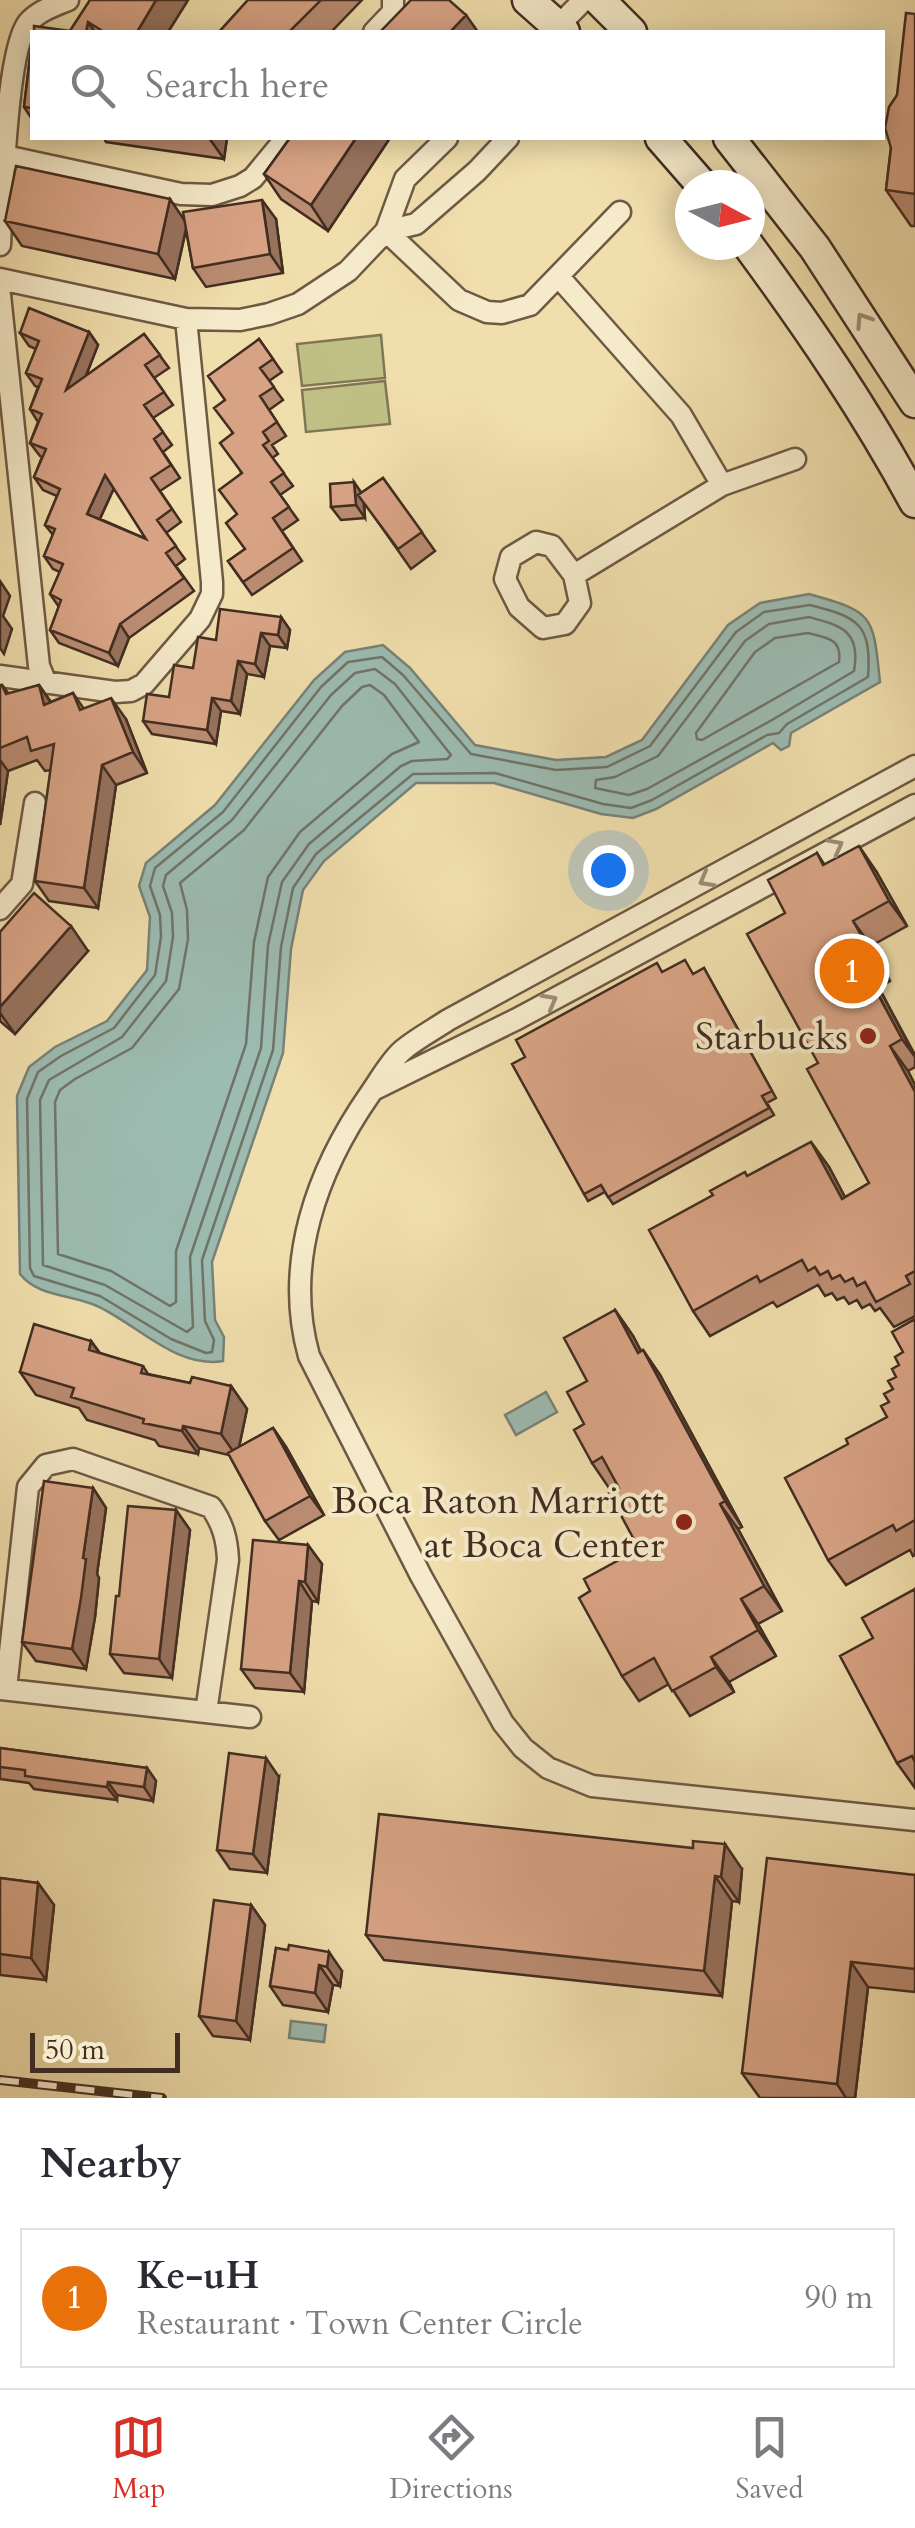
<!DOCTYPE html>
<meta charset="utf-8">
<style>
:root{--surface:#fff;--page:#f7f7f7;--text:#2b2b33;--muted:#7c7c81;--line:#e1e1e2;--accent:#d93025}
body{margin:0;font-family:Cardo,serif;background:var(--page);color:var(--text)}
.compass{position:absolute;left:675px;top:170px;width:90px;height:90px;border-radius:50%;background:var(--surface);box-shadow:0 5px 25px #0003;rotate:97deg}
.scale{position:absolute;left:30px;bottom:25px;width:150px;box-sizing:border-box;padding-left:10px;border:5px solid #422d21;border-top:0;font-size:28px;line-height:35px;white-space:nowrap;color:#422d21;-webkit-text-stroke:8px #f5eac9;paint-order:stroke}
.you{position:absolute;left:608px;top:870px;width:35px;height:35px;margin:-25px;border:8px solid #fff;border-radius:50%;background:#1a73e8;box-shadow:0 0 0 15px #1a73e833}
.badge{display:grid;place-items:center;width:65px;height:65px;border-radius:50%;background:var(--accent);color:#fff;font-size:32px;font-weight:700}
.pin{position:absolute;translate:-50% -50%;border:5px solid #fff;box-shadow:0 2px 10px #0006}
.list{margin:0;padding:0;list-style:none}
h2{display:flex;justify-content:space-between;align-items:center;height:130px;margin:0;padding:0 40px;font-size:42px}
h2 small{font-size:32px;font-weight:400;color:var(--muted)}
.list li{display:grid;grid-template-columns:65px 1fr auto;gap:30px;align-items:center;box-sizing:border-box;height:140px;margin:0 20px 20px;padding:0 20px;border:2px solid var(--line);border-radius:0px}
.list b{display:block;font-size:38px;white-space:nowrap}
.list p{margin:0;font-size:32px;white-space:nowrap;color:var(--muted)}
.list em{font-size:32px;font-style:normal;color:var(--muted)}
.icon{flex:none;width:55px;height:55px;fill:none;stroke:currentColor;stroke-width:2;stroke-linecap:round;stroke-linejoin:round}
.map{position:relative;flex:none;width:915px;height:2098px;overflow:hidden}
.search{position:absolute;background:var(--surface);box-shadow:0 5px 25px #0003;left:30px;right:30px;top:30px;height:110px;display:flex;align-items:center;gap:25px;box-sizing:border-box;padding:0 35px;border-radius:0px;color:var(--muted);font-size:38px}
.sheet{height:290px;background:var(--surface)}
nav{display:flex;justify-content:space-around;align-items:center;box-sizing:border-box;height:140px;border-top:2px solid var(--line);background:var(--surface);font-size:28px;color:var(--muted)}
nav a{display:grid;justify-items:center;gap:5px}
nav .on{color:var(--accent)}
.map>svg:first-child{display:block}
.green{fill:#c0c086;stroke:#817654;stroke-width:2.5}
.water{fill:#9cbbb1;stroke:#788277;stroke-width:2.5}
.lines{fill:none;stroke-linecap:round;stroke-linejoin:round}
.shore{stroke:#6f7469;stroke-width:2.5}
.street-casing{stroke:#6e5944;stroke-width:25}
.secondary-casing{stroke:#422d21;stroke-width:35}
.street{stroke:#f5eac9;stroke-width:20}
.secondary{stroke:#f5eac9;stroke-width:30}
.rail-casing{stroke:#422d21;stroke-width:10}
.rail{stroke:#f5eac9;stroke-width:6;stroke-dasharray:19;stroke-linecap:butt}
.wall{fill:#ba8c72;stroke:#422d21;stroke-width:2.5;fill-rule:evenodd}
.shaded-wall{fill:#97725d;stroke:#422d21;stroke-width:2.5}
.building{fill:#d8a385;stroke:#422d21;stroke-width:2.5;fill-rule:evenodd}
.oneway{stroke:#9c8c75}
.poi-dot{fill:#8f2418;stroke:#f5eac9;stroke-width:4}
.labels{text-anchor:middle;stroke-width:8;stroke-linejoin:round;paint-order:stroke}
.poi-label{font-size:38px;fill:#422d21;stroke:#f5eac9;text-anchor:end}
</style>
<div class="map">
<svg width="915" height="2098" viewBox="0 0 915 2098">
<rect width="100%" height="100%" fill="#f0deac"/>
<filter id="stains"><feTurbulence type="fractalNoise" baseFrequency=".002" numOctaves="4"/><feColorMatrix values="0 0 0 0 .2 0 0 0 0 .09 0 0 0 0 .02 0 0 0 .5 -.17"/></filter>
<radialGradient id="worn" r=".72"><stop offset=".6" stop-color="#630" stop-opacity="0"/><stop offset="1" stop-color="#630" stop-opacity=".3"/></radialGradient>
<path class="green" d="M 381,335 L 385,378 L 302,386 L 297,344 Z
M 385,381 L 390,424 L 306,432 L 302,390 Z"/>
<path class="water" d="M 809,594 C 875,612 873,616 880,682 L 791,733 L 789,746 L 781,750 L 773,743 L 656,809 L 633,818 L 601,814 L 494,783 L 416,783 L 324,861 L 303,890 L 291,949 L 283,1053 L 212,1262 L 215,1320 L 224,1337 L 223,1361 C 176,1369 137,1324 97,1306 C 70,1294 38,1297 20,1274 L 17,1096 L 29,1067 L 55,1047 L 107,1021 L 147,970 L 150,917 L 139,886 L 146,863 L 215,805 L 314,680 L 345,652 L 383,645 L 410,668 L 475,745 L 556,760 L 606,757 L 642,740 L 728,625 L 760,603 Z
M 546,1392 L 557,1412 L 516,1435 L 505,1415 Z
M 291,2021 L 326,2025 L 324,2042 L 289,2038 Z"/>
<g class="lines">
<path class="shore" d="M 810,605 C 857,617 872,623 868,677 L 787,724 L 779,733 L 767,735 L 652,800 L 631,808 L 603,804 L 495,773 L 413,774 L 316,854 L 293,888 L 281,947 L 273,1050 L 202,1260 L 205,1321 L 214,1340 L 212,1352 L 206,1353 L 171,1339 L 100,1296 L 34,1276 L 30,1268 L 27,1099 L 38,1072 L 61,1056 L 114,1028 L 155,975 L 161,937 L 160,915 L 150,886 L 155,868 L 223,812 L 321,687 L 348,662 L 382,657 L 403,675 L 471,754 L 556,770 L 607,767 L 650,746 L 736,632 L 764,612 Z
M 809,617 C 842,626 861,631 854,671 L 772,720 L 647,789 L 629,795 L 595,788 L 596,780 L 615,777 L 658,756 L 745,641 L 769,624 Z
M 808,633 C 828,638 842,639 839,662 L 702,740 L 697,739 L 696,733 L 755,652 L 775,638 Z
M 375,669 L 395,684 L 451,755 L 447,759 L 412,761 L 401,766 L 309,844 L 282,882 L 268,945 L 261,1048 L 190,1257 L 193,1327 L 187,1332 L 105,1285 L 43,1265 L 40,1100 L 49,1080 L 122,1037 L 166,981 L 173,937 L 172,913 L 163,886 L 166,875 L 232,820 L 331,695 L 355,673 Z
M 370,685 L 384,695 L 419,742 L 392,754 L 300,832 L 268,877 L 254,942 L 246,1044 L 176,1251 L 176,1302 L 170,1306 L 111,1271 L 58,1254 L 55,1102 L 60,1090 L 75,1079 L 132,1048 L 179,989 L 188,939 L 187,910 L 180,883 L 244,830 L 342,706 L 362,687 Z"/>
<g class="street-casing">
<path id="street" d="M 374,32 L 393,12 L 393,0
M 552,32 L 584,0
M 5,156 L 181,194 L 212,195 L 240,186 L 253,178 L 286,138
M 386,231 L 459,300 L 487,312 L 502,313 L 530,305 L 620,212
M 386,231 L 416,224 L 477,171 L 508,138
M 0,245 C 2,203 6,51 28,23 C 38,11 54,6 68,0
M 558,276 L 681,415 L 722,485
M 0,279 L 186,319 L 240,320 L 269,314 L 298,304 L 348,271 L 386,231 L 405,179 L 447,138
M 0,295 L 39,666 L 46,683
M 574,575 L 580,603 L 565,624 L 543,628 L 519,607 L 505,579 L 511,557 L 536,542 L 552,546 L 574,575 L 722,485 L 795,459
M 0,676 L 115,692 L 131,691 L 144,684 L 200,619 L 212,594 L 212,582 L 186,319
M 915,766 L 448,1020 C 433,1030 416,1039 403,1050 C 390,1061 380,1080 370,1094 C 317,1170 283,1263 309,1356 L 421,1576 L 503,1723 L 523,1748 L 548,1768 L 592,1786 L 915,1820
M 0,909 L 22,884 L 35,803
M 375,1089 L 517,1019 L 915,805
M 0,1689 L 250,1717
M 6,1689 L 28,1487 L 46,1465 L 73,1459 L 211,1507 C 223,1524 227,1539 228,1560 L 206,1712"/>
</g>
<g class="secondary-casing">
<path id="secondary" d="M 528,0 L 564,32
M 599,0 L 631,32
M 661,138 L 702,185
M 729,138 L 815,248 L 915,402
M 748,245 C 809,328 866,411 915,502"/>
</g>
<use href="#street" class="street"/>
<use href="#secondary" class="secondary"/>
<g class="rail-casing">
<path id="rail" d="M 0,2080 L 162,2098"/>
</g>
<use href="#rail" class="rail"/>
</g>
<path class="wall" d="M 90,0 L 188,0 L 168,32 L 34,32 L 70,31 Z
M 248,0 L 362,0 L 331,32 L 219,32 Z
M 915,14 L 915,226 L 911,226 L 886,190 L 897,95 Z
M 32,41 L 32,119 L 24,107 Z
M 98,138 L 227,138 L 224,159 L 106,142 L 104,138 Z
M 290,138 L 390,138 L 328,231 L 281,199 L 264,174 Z
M 276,219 L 283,273 L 206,287 L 193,268 L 186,230 L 175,279 L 22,246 L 5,221 Z
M 89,332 L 98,345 L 86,376 L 144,334 L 169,368 L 154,378 L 173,405 L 153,418 L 172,445 L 163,452 L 180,478 L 160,491 L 181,522 L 166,533 L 185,559 L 176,566 L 194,591 L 129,638 L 118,666 L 59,643 L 50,630 L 59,607 L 50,594 L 60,572 L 53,569 L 44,556 L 53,535 L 45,525 L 57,496 L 43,490 L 34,477 L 42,457 L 40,456 L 30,443 L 38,422 L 30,409 L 38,387 L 35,386 L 26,373 L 36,349 L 29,346 L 20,333 ZM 114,488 L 146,539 L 100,519 Z
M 259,339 L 282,372 L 269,381 L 283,400 L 269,410 L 286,436 L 272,445 L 278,454 L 272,458 L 293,486 L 280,495 L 298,520 L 282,531 L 302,561 L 252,595 L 228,561 L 245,549 L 237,515 L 241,473 L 225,400 Z
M 383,478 L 435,551 L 411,569 L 364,502 L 365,518 L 341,520 L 331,507 L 361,493 Z
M 281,617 L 290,630 L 287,648 L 270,646 L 264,677 L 247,674 L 240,714 L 221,711 L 216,744 L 152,734 L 143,721 L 169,697 L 216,640 Z
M 0,685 L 2,685 L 9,694 L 39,685 L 51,702 L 73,693 L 84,709 L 126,719 L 147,773 L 116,785 L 98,908 L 49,901 L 35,881 L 51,770 L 45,771 L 37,760 L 8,771 L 0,825 Z
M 817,853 L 824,864 L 876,871 L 907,926 L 871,946 L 890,981 L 879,988 L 915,1055 L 915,1067 L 908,1071 L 915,1085 L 915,1316 L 894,1327 L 880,1308 L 875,1311 L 870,1304 L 862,1308 L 857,1300 L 849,1304 L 844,1297 L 837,1300 L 832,1293 L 825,1296 L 818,1285 L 777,1307 L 773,1302 L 710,1336 L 693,1311 L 748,1176 L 811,1142 L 829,1167 L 845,1197 L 869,1183 L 818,1063 L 785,913 Z
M 0,932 L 88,951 L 15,1034 L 0,1021 Z
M 704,968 L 776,1098 L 767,1103 L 774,1115 L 613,1204 L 605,1192 L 588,1201 L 584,1194 L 663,972 L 694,974 Z
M 615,1310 L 633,1336 L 641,1351 L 643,1350 L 660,1375 L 742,1527 L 738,1529 L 782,1611 L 758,1624 L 776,1656 L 729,1682 L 734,1692 L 690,1716 L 669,1684 L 639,1701 L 622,1676 L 590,1591 L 639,1549 L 617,1484 L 609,1488 L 592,1463 L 584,1424 L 587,1381 Z
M 915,1319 L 915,1555 L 913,1556 L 910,1550 L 846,1585 L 828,1560 L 848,1444 L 887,1417 L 889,1402 L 903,1352 Z
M 91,1341 L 100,1353 L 143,1366 L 148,1374 L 190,1383 L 231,1386 L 247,1409 L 239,1447 L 273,1428 L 286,1447 L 324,1515 L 279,1540 L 265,1521 L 229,1455 L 199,1448 L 198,1454 L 159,1446 L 155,1440 L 87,1420 L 79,1408 L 36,1395 L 20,1372 Z
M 93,1488 L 106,1508 L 97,1574 L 99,1578 L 95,1617 L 86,1669 L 36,1661 L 22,1642 Z
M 176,1510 L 190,1530 L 172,1678 L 124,1673 L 110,1654 L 119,1596 Z
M 308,1545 L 322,1564 L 318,1602 L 312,1601 L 304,1692 L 255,1688 L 241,1669 Z
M 915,1589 L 915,1788 L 897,1763 L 873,1638 Z
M 0,1748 L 147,1768 L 156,1781 L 153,1801 L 117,1795 L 117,1800 L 34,1789 L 29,1783 L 0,1779 Z
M 279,1777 L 267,1873 L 230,1869 L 217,1850 Z
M 742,1869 L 739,1902 L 732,1901 L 722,1996 L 384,1960 L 366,1935 Z
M 915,1875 L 915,1992 L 868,1987 L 855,2098 L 760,2098 L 742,2073 Z
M 0,1878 L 38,1883 L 54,1905 L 46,1980 L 0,1975 Z
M 251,1905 L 265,1925 L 250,2040 L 213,2036 L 199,2016 Z
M 276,1948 L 342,1971 L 340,1986 L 333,1985 L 328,2012 L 283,2005 L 270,1986 Z"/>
<path class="shaded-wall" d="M 156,0 L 188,0 L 168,32 L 137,32 Z
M 466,15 L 478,32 L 450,32 Z
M 88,22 L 95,32 L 86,32 Z
M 209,138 L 227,138 L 224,159 Z
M 356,138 L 390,138 L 328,231 L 311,205 Z
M 170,199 L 187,224 L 175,279 L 158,254 Z
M 262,200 L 276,219 L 283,273 L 270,254 Z
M 89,332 L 98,345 L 75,403 L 66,390 Z
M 105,475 L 114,488 L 96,527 L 87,514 Z
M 354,482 L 363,495 L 365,518 L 356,505 Z
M 0,581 L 10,596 L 3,616 L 12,629 L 4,654 L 0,648 Z
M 281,617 L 290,630 L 287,648 L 278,635 Z
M 120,624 L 129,638 L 118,666 L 109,653 Z
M 261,633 L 270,646 L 264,677 L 255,664 Z
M 238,661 L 247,674 L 240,714 L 231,701 Z
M 39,685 L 53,706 L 44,705 Z
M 111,698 L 126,719 L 147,773 L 133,752 Z
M 212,698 L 221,711 L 216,744 L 207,730 Z
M 0,760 L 8,771 L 0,825 Z
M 102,765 L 116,785 L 98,908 L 84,888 Z
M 859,846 L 876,871 L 907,926 L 889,901 Z
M 853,921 L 871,946 L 890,981 L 873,956 Z
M 71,926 L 88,951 L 15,1034 L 0,1013 L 0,1007 Z
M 861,963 L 879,988 L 915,1057 L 902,1039 Z
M 890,1046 L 908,1071 L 915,1085 L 915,1092 Z
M 811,1142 L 829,1167 L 859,1224 L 842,1199 Z
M 615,1310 L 633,1336 L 655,1378 L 638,1353 Z
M 91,1341 L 107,1364 L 89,1350 Z
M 643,1350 L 660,1375 L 742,1527 L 725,1501 Z
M 231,1386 L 247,1409 L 237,1457 L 221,1434 Z
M 183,1426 L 199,1448 L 198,1454 L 182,1431 Z
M 273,1428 L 286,1447 L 324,1515 L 310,1496 Z
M 93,1488 L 106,1508 L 97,1574 L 99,1578 L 95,1617 L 86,1669 L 72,1649 L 83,1558 Z
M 720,1504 L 738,1529 L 782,1611 L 764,1586 Z
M 176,1510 L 190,1530 L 172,1678 L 159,1659 Z
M 308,1545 L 322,1564 L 318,1602 L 305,1582 Z
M 299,1581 L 312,1601 L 304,1692 L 290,1673 Z
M 741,1599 L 758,1624 L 776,1656 L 758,1630 Z
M 711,1657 L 729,1682 L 734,1692 L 716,1667 Z
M 266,1758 L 279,1777 L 267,1873 L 253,1854 Z
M 147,1768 L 156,1781 L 153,1801 L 144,1787 Z
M 108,1782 L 117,1795 L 117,1800 L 107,1787 Z
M 725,1844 L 742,1869 L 739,1902 L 721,1877 Z
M 715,1876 L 732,1901 L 722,1996 L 704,1971 Z
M 38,1883 L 54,1905 L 46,1980 L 31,1958 Z
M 251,1905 L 265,1925 L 250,2040 L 236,2021 Z
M 329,1952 L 342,1971 L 340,1986 L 327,1967 Z
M 851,1962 L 868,1987 L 855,2098 L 846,2098 L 837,2084 Z
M 319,1965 L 333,1985 L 328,2012 L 315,1993 Z"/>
<path class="building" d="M 90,0 L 156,0 L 137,32 L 104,32 L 88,22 L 86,32 L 34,32 L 34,26 L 70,31 Z
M 248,0 L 321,0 L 289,32 L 219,32 Z
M 411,0 L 449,0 L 466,15 L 450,32 L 380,32 Z
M 906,13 L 915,14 L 915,194 L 886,190 L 891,148 L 885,128 L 889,107 L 897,95 Z
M 32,41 L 32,108 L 24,107 Z
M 290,138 L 356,138 L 311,205 L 264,174 Z
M 16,166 L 170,199 L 158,254 L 5,221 Z
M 262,200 L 270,254 L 193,268 L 183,212 Z
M 29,308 L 89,332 L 66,390 L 144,334 L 160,355 L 145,365 L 164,392 L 144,405 L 163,432 L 154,439 L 171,465 L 151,478 L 172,509 L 157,520 L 176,546 L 166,553 L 184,578 L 120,624 L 109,653 L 50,630 L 61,600 L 50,594 L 63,564 L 44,556 L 55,529 L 45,525 L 60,489 L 34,477 L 46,449 L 30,443 L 42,414 L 30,409 L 42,379 L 26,373 L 39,341 L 20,333 ZM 105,475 L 146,539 L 87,514 Z
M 259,339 L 273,359 L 260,368 L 274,387 L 260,396 L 277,422 L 263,432 L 269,441 L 263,445 L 284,473 L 271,482 L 289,507 L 273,518 L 293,548 L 243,582 L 228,561 L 245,549 L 226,523 L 237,514 L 219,490 L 242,473 L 220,443 L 233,433 L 214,408 L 225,400 L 208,376 Z
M 383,478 L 422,532 L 398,549 L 358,495 Z
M 354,482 L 356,505 L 331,507 L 330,484 Z
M 220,609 L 281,617 L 278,635 L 261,633 L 255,664 L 238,661 L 231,701 L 212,698 L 207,730 L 143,721 L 147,694 L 169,697 L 174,665 L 193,668 L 198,637 L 216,640 Z
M 2,685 L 6,694 L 39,685 L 44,705 L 73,693 L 80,710 L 111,698 L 133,752 L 102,765 L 84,888 L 35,881 L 54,744 L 31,751 L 27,737 L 0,748 L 0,686 Z
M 859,846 L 889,901 L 853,921 L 873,956 L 861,963 L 902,1039 L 890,1046 L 915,1092 L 915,1271 L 906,1276 L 910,1284 L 876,1302 L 865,1282 L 857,1286 L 853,1278 L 845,1282 L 840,1275 L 832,1279 L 828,1271 L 820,1275 L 815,1267 L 808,1271 L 802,1260 L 760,1282 L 757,1276 L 693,1311 L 649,1230 L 713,1195 L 710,1191 L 745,1172 L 747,1176 L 811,1142 L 842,1199 L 869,1183 L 807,1069 L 818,1063 L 747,934 L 785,913 L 768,880 L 817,853 L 823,865 Z
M 34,893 L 71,926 L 0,1007 L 0,932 Z
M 685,960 L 693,974 L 704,968 L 772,1091 L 762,1096 L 769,1108 L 608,1197 L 601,1185 L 584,1194 L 512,1064 L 525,1057 L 516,1040 L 657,963 L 662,972 Z
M 615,1310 L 638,1353 L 643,1350 L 725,1501 L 720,1504 L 764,1586 L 741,1599 L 758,1630 L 711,1657 L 716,1667 L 672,1691 L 654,1658 L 622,1676 L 579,1598 L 590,1591 L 584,1579 L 639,1549 L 609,1493 L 619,1488 L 602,1457 L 592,1463 L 574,1430 L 584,1424 L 567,1392 L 587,1381 L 564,1338 Z
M 915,1319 L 915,1520 L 896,1531 L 893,1525 L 828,1560 L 785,1478 L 848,1444 L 846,1439 L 887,1417 L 881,1406 L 889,1402 L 884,1394 L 893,1389 L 888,1381 L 896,1377 L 892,1369 L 899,1365 L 895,1357 L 903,1352 L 892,1332 Z
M 34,1324 L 91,1341 L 89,1350 L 143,1366 L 141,1373 L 190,1383 L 192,1377 L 231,1386 L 221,1434 L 183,1426 L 182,1431 L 143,1423 L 144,1419 L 71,1397 L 74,1388 L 20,1372 Z
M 273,1428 L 310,1496 L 265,1521 L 228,1453 Z
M 44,1481 L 93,1488 L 83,1558 L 86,1559 L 81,1598 L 72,1649 L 22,1642 Z
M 128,1506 L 176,1510 L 159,1659 L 110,1654 L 116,1596 L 119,1596 Z
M 253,1540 L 308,1545 L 305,1582 L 299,1581 L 290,1673 L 241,1669 Z
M 915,1589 L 915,1762 L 912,1756 L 897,1763 L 840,1656 L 873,1638 L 862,1618 Z
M 0,1748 L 147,1768 L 144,1787 L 108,1782 L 107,1787 L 25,1776 L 25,1770 L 0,1767 Z
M 229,1753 L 266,1758 L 253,1854 L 217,1850 Z
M 379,1814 L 693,1848 L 693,1841 L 725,1844 L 721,1877 L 715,1876 L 704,1971 L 366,1935 Z
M 767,1858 L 915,1875 L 915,1969 L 851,1962 L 837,2084 L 742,2073 Z
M 0,1878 L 38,1883 L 31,1958 L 0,1954 Z
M 214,1900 L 251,1905 L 236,2021 L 199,2016 Z
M 289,1945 L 329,1952 L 327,1967 L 319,1965 L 315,1993 L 270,1986 L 276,1948 L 288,1950 Z"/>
<defs><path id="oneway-chevron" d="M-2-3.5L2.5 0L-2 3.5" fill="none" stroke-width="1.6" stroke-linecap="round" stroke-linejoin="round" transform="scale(2.5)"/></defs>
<g class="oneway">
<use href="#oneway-chevron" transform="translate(863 320) rotate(-123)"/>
<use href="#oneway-chevron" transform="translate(836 846) rotate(-28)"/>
<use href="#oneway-chevron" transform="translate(706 880) rotate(151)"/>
<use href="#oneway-chevron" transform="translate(550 1001) rotate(-29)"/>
</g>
<g class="poi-dot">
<circle cx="868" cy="1036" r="10"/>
<circle cx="684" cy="1522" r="10"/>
</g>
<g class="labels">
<g class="poi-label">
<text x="848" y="1049">Starbucks</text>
<text x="664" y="1513">Boca Raton Marriott<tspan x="664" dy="44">at Boca Center</tspan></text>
</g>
</g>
<rect width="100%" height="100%" filter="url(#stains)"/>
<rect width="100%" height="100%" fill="url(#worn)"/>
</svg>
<svg class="compass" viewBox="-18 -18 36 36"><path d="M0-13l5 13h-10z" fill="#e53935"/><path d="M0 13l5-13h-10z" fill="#7c7c81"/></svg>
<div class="scale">50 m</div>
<div class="you"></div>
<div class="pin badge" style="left:852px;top:971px;background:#e8710a">1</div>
<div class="search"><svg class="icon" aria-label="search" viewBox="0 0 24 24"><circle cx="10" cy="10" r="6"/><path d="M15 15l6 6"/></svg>Search here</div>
</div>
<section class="sheet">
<h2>Nearby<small></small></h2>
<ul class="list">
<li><span class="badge" style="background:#e8710a">1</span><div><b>Ke-uH</b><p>Restaurant · Town Center Circle</p></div><em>90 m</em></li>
</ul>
</section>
<nav>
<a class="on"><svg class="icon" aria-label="map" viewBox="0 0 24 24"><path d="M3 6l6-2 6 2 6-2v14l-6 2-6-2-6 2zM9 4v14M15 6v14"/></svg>Map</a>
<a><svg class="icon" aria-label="directions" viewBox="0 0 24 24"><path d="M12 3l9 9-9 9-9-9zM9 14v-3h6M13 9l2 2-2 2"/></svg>Directions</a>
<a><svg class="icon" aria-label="saved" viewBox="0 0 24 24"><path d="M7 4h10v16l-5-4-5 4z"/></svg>Saved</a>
</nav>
